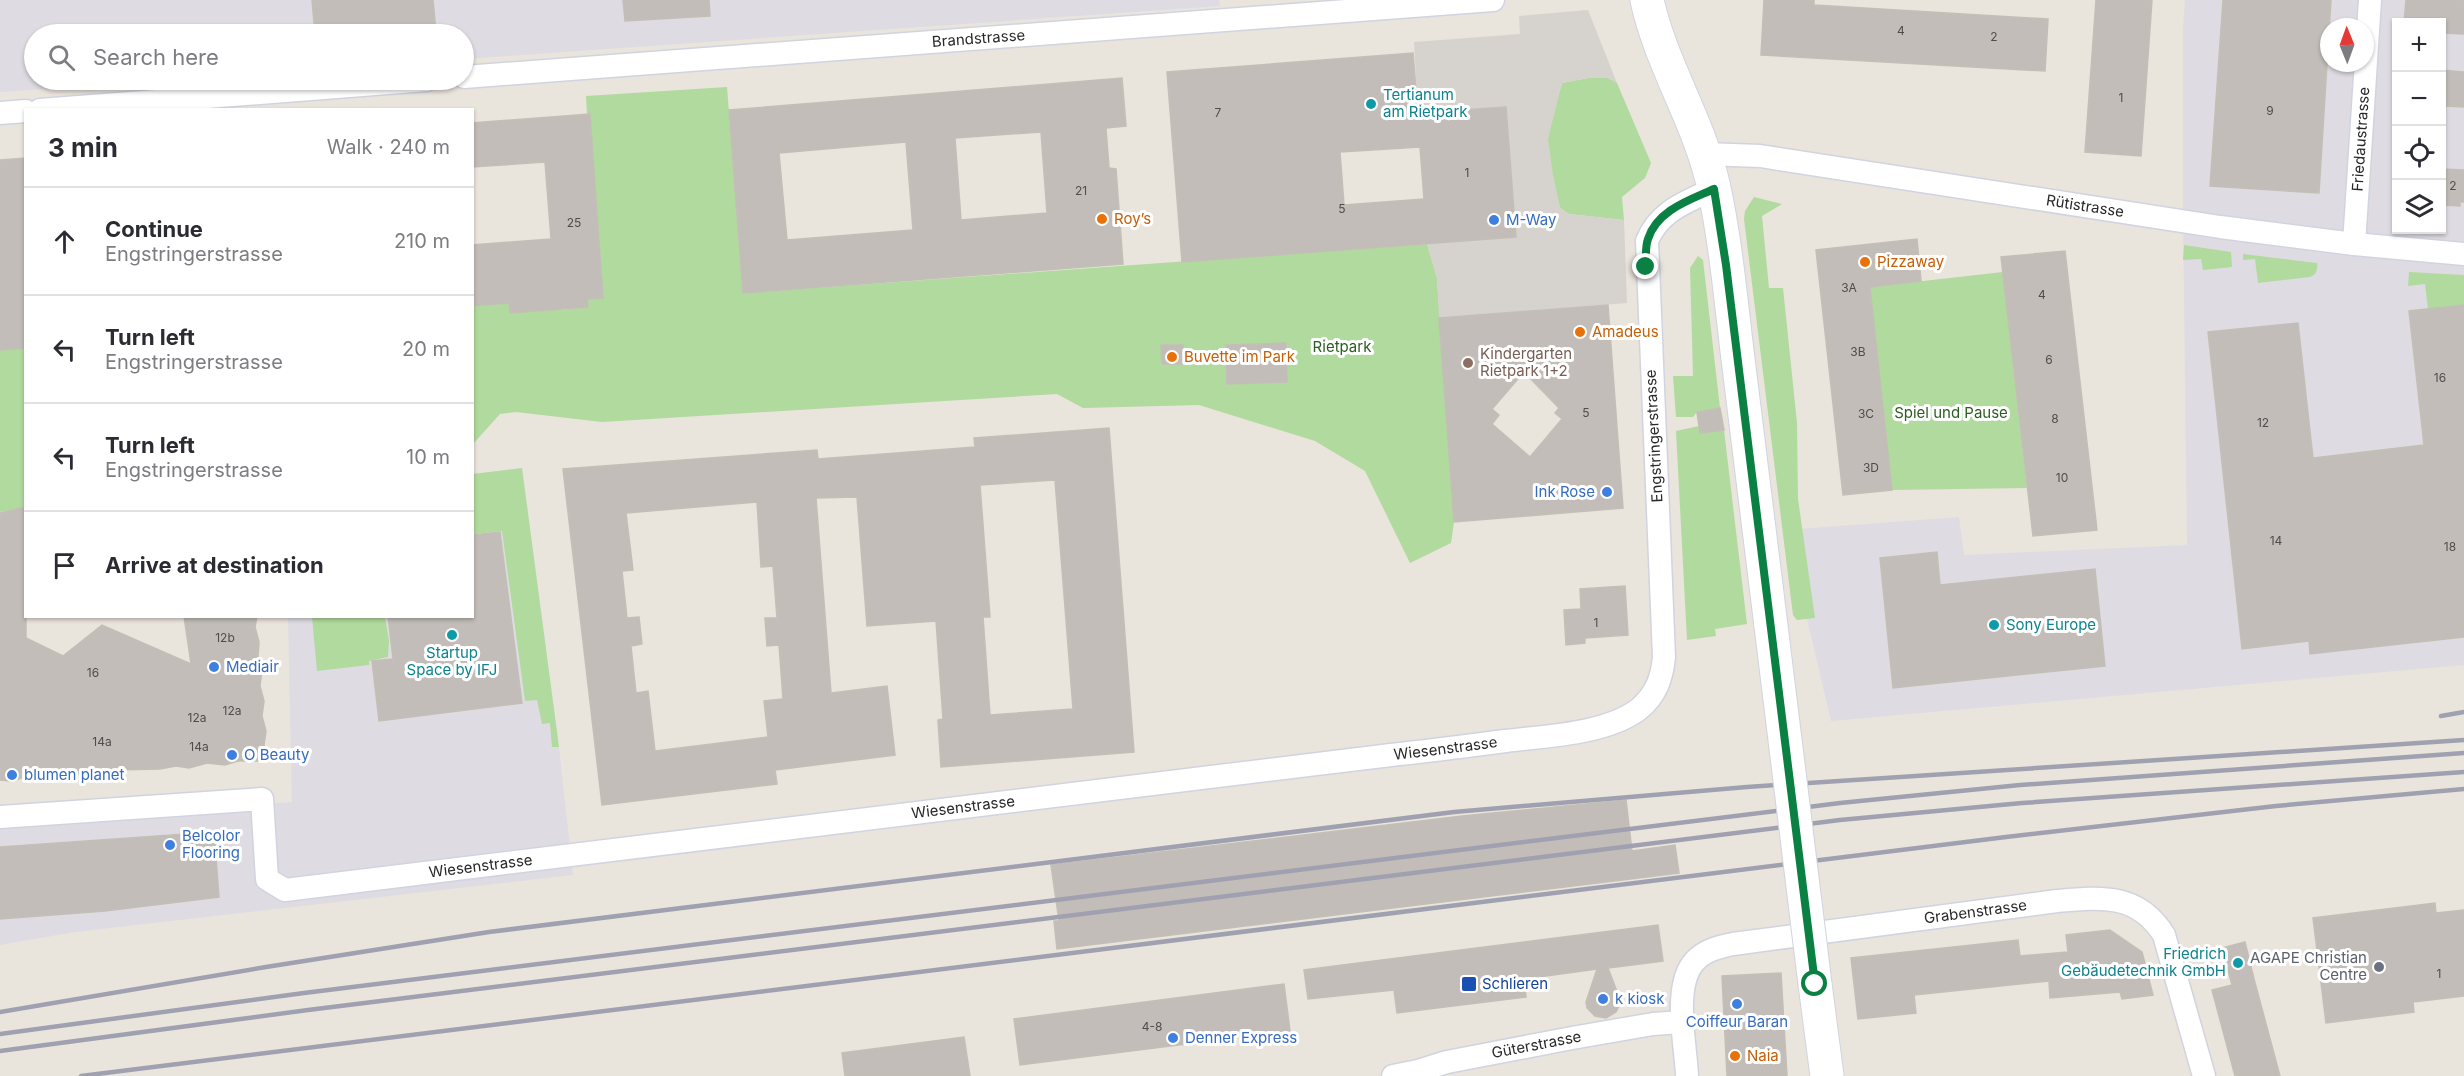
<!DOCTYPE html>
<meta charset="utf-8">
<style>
:root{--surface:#fff;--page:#f2f2f3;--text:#2b2b33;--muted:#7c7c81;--line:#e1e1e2}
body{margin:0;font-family:Inter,sans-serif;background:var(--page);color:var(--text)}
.controls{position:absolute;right:18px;top:18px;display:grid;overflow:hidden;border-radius:0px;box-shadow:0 2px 4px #0004}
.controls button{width:54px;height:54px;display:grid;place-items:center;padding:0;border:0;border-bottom:2px solid var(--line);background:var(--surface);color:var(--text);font:30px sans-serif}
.compass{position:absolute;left:2320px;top:18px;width:54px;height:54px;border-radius:50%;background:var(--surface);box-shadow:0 2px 4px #0004;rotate:359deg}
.stop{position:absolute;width:18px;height:18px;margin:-14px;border:4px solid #0b8043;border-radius:50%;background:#fff}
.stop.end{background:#0b8043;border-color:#fff;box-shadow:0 2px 6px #0008}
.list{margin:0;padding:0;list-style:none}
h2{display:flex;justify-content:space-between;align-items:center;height:78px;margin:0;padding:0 24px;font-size:26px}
h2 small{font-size:20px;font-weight:400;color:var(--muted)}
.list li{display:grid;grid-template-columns:39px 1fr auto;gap:18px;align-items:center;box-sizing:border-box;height:108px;padding:0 24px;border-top:2px solid var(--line)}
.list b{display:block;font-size:22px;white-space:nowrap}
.list p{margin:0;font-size:20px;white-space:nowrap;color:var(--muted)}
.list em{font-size:20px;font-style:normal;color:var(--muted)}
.icon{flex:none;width:33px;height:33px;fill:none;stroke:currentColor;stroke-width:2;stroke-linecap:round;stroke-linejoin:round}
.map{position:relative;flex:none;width:2464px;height:1076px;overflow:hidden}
.search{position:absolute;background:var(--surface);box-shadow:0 2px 4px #0004;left:24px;top:24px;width:450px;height:66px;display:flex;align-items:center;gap:15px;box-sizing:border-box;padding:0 21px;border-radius:33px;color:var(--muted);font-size:22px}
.panel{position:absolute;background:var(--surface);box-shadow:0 2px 4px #0004;left:24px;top:108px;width:450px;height:510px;border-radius:0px}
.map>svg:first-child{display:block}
.industrial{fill:#dedce2;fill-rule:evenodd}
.green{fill:#b1da9e}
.plaza{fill:#d6d3ce}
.building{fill:#c2bdb8;stroke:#c4bfb6;stroke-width:1.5;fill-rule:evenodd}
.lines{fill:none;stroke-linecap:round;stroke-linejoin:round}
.street-casing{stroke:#d1d4e0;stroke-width:25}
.secondary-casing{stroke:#d1d4e0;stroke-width:35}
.street{stroke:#fff;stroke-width:22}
.secondary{stroke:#fff;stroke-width:33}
.rail{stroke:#9fa1b1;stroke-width:4.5}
.secondary-bridge-casing{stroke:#d1d4e0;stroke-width:35;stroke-linecap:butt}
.secondary-bridge{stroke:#fff;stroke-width:33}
.route{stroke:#0b8043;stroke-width:8}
.culture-dot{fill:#0f9aa8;stroke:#fff;stroke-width:2}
.food-dot{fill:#e8710a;stroke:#fff;stroke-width:2}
.shop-dot{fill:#3f7fe0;stroke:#fff;stroke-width:2}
.education-dot{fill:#8d6e63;stroke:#fff;stroke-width:2}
.worship-dot{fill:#6b7280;stroke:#fff;stroke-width:2}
.transit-dot{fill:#1a4fb4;stroke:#fff;stroke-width:2}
.labels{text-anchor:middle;stroke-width:6;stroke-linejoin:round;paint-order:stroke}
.number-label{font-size:12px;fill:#4e4d4c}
.street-label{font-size:15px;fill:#282828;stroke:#fff}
.culture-label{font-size:15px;fill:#0d838f;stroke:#fff;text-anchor:start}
.food-label{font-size:15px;fill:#c56008;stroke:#fff;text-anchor:start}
.shop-label{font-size:15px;fill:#366cbe;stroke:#fff;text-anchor:start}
.park-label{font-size:15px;fill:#2c5d21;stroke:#fff}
.education-label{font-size:15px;fill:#785e54;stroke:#fff;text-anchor:start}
.worship-label{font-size:15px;fill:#5b616d;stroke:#fff;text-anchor:end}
.transit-label{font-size:15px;fill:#164399;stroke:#fff;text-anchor:start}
</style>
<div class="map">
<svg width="2464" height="1076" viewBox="0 0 2464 1076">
<rect width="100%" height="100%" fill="#e9e4dc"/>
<path class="industrial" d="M 0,0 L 1219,0 L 1220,6 L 464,59 L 464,34 L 34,34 L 34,80 L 181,80 L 0,92 Z
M 2185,0 L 2464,0 L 2464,665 L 1831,721 L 1786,530 L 1959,517 L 1964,555 L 2187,545 L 2183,210 L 2183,28 ZM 2396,22 L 2442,22 L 2442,230 L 2396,230 ZM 2329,27 L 2365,27 L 2365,63 L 2329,63 Z
M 522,468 L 559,747 L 573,875 L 75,932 L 0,945 L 0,822 L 292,802 L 288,617 L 472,616 L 473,474 Z"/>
<path class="green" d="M 1588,78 L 1608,78 L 1617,83 L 1651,163 L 1645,178 L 1622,197 L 1624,220 L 1569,214 L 1560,208 C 1555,186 1546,160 1548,138 C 1550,119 1557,101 1562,83 Z
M 727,87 L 743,293 L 1427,244 L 1437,278 L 1454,522 L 1451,543 L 1410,563 L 1365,471 L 1315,441 L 1199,405 L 1083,408 L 1057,394 L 602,422 L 516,412 L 500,414 L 473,444 L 473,306 L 509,303 L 510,313 L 560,300 L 561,310 L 587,307 L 587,299 L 603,297 L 590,115 L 587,114 L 586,96 Z
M 1754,197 L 1782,204 L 1762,216 L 1769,288 L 1783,288 L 1797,423 L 1798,499 L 1815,618 L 1797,620 L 1793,615 L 1744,219 L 1745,211 Z
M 2184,245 L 2231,252 L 2232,267 L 2203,270 L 2201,259 L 2183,260 Z
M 2243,254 L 2317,263 C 2318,270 2316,275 2310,277 L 2258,283 L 2255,259 L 2243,260 Z
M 1698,256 L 1703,260 L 1720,408 L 1697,412 L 1693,417 L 1676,417 L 1673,376 L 1693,376 L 1690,268 Z
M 2003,272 L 2027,488 L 1892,490 L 1870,287 Z
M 2409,272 L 2464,275 L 2464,305 L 2428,309 L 2425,284 L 2408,286 Z
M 25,348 L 25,508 L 0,512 L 0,350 Z
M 1699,426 L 1701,433 L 1724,430 L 1747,624 L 1715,629 L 1716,636 L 1687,640 L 1676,431 Z
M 522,468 L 559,747 L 552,747 L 550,723 L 542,724 L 537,700 L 525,701 L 502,531 L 473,534 L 473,474 Z
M 312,617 L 385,617 L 389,641 L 388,657 L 369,661 L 369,665 L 317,671 Z"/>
<path class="plaza" d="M 1588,10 L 1617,83 L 1608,78 L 1588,78 L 1562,83 L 1548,139 L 1553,175 L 1560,208 L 1569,214 L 1624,220 L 1627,303 L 1439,318 L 1437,278 L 1427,244 L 1516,237 L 1506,107 L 1418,113 L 1414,42 L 1520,34 L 1519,16 Z"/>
<path class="building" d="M 312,0 L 433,0 L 436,32 L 315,34 Z
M 623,0 L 709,0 L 710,16 L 625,21 Z
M 1764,0 L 1814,0 L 1814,5 L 2048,19 L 2045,71 L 1761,55 Z
M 2096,0 L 2152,0 L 2141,156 L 2085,152 Z
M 2223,0 L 2331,0 L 2319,193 L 2210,186 Z
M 2406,0 L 2464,0 L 2464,34 L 2442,33 L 2442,22 L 2404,22 Z
M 1413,53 L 1418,113 L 1506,107 L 1516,237 L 1182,262 L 1167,72 ZM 1420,147 L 1424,199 L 1344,205 L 1340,152 Z
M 2442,70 L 2464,72 L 2464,107 L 2443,106 Z
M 1122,78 L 1126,126 L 1106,128 L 1109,168 L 1116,169 L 1123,264 L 743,293 L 729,110 ZM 1041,132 L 1047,213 L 961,220 L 955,138 ZM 906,142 L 913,230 L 787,240 L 779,153 Z
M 590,114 L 603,298 L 587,299 L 588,307 L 510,313 L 509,303 L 472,306 L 472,245 L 551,239 L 545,162 L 472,167 L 472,123 Z
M 26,158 L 26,348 L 0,350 L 0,160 Z
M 2442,169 L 2464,170 L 2464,202 L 2460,202 L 2460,206 L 2442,205 Z
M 1917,239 L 1921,281 L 1870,287 L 1892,490 L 1843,495 L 1816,250 Z
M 2065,251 L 2097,530 L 2033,536 L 2001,257 Z
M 1608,305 L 1623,508 L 1454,522 L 1439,318 ZM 1524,372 L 1559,408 L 1555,413 L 1562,419 L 1530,457 L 1492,424 L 1499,415 L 1492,409 Z
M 2464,305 L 2464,637 L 2310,654 L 2309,641 L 2242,649 L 2208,332 L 2298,323 L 2313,458 L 2424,445 L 2409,311 Z
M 1286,343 L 1287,382 L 1227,384 L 1226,345 Z
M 1161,345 L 1183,345 L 1183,364 L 1162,364 Z
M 1720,408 L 1724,430 L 1700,433 L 1697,412 Z
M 1109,428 L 1134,752 L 941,767 L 938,720 L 943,719 L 936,621 L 867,626 L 857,497 L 816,498 L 831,693 L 887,686 L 895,755 L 775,770 L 777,784 L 602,805 L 563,469 L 817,450 L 818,459 L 975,447 L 974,438 ZM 1055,480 L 1073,709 L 990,715 L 983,617 L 990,617 L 980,485 ZM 757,502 L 761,567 L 773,566 L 777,618 L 765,618 L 767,646 L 779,645 L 783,699 L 764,701 L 768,737 L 655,751 L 648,691 L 636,693 L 631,646 L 642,644 L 639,617 L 627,618 L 622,571 L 633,570 L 626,513 Z
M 26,507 L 26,638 L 63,656 L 102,625 L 191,664 L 184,616 L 257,616 L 255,627 L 259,642 L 258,657 L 262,670 L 260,686 L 264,701 L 262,716 L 266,731 L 264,745 L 268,761 L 238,761 L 225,765 L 207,763 L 189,768 L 176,766 L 160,769 L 116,770 L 101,774 L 86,772 L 70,777 L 55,775 L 41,779 L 26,777 L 10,781 L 0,780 L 0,513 Z
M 500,532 L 522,703 L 379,721 L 372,661 L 393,659 L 388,616 L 472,616 L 472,535 Z
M 1937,552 L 1940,585 L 2095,569 L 2105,666 L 1893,688 L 1880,558 Z
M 1625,586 L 1628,635 L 1585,638 L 1585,643 L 1566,645 L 1564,610 L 1581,609 L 1580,589 Z
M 1626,800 L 1632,851 L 1675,845 L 1679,873 L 1057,949 L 1054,921 L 1059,921 L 1051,865 L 1462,816 Z
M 214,832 L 219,897 L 105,911 L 0,919 L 0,847 Z
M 2435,903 L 2436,913 L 2464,910 L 2464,996 L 2413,1002 L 2414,1012 L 2326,1023 L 2313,918 Z
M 1658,925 L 1663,961 L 1608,968 L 1621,1002 L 1616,1012 L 1606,1018 L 1595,1016 L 1587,1008 L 1586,1002 L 1597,969 L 1524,979 L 1526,997 L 1397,1013 L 1394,990 L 1308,999 L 1304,970 Z
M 2110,930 L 2142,952 L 2153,995 L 2122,999 L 2120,992 L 2050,998 L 2049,981 L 1914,995 L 1916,1013 L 1858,1019 L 1851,958 L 2018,940 L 2020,956 L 2068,952 L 2066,935 Z
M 2245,942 L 2254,979 L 2280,1076 L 2235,1076 L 2212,990 L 2232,985 L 2222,948 Z
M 1781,973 L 1787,1076 L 1727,1076 L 1722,976 Z
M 1284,984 L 1290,1031 L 1020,1065 L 1014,1019 Z
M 964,1037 L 970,1076 L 845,1076 L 842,1053 Z"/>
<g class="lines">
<g class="street-casing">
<g id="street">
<path id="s1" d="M 464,77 L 1493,0"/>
<path d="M 40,110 L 426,80"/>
<path d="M 0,113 L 26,111"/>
<path id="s2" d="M 1705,154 L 1760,156 L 2220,227 L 2354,244 L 2464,254"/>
<path id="s3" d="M 2354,244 L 2370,0"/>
<path id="s4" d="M 0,817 L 262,799 L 267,879 L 285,890 L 1391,755 C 1429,751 1467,746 1505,741 C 1545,736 1607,734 1639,709 C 1656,695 1662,678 1664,657 L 1647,241 C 1659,211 1686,202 1714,189"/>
<path id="s5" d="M 1393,1076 L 1418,1071 L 1447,1062 L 1572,1038 L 1653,1024 L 1682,1022"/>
<path id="s6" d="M 1687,1076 C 1686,1046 1672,985 1695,961 C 1705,950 1719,947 1733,944 L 2057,901 C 2101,897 2138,893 2164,935 L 2204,1076"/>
</g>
</g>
<g class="secondary-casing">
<path id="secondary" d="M 1647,0 C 1661,65 1700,123 1714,188 C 1726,244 1731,302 1738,359 C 1749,448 1760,537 1771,626
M 1815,984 L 1827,1076"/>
</g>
<use href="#street" class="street"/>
<use href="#secondary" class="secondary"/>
<path class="rail" d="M 2441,716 L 2464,712
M 0,1012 L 266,967 L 489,932 L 1454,812 L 1747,787 L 2464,740
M 0,1034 L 304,993 L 1840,803 L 2020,785 L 2464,753
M 0,1051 L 308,1010 L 1840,820 L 2022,803 L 2464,772
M 81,1076 L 2006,837 L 2276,806 L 2464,789"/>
<g class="secondary-bridge-casing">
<path id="secondary-bridge" d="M 1771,626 L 1815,984"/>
</g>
<use href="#secondary-bridge" class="secondary-bridge"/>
</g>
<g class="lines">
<path class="route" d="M 1646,267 C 1646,258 1645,247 1648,239 C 1657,210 1690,200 1714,189 L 1726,265 L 1815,984"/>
</g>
<g class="culture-dot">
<circle cx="1371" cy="104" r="6"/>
<circle cx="1994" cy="625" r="6"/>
<circle cx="452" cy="635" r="6"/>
<circle cx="2238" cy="963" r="6"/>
</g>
<g class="food-dot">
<circle cx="1102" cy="219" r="6"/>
<circle cx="1865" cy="262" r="6"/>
<circle cx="1580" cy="332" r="6"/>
<circle cx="1172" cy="357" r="6"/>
<circle cx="1735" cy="1056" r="6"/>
</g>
<g class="shop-dot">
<circle cx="1494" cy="220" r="6"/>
<circle cx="1607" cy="492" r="6"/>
<circle cx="214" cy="667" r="6"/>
<circle cx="232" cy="755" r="6"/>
<circle cx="12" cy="775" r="6"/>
<circle cx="170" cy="845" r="6"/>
<circle cx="1603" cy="999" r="6"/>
<circle cx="1737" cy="1004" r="6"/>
<circle cx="1173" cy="1038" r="6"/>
</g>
<circle class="education-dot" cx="1468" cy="363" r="6"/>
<circle class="worship-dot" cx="2379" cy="967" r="6"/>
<rect class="transit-dot" x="1461" y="976" width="16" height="16" rx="3"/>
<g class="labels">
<g class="number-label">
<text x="1901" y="35">4</text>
<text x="1994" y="41">2</text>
<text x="2121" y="102">1</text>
<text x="2270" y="115">9</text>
<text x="1218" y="117">7</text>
<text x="1467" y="177">1</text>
<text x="2453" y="190">2</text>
<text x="1081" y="195">21</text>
<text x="1342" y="213">5</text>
<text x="574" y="227">25</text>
<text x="1849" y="292">3A</text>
<text x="2042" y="299">4</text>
<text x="1858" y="356">3B</text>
<text x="2049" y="364">6</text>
<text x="2440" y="382">16</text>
<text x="1586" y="417">5</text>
<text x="1866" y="418">3C</text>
<text x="2055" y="423">8</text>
<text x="2263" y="427">12</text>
<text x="1871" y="472">3D</text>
<text x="2062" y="482">10</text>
<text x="2276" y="545">14</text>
<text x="2450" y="551">18</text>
<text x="1596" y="627">1</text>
<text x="225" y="642">12b</text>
<text x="93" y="677">16</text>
<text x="232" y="715">12a</text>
<text x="197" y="722">12a</text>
<text x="102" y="746">14a</text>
<text x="199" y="751">14a</text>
<text x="2439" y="978">1</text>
<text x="1152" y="1031">4-8</text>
</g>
<g class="street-label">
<text dy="5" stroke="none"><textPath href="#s1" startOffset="516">Brandstrasse</textPath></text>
<text dy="5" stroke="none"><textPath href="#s3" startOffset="105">Friedaustrasse</textPath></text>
<text dy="5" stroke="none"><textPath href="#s2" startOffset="384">Rütistrasse</textPath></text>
<text transform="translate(1654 436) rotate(-93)" y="5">Engstringerstrasse</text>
<text dy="5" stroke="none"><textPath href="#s4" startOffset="1533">Wiesenstrasse</textPath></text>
<text dy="5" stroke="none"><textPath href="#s4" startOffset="1047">Wiesenstrasse</textPath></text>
<text dy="5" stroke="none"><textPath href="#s4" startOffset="561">Wiesenstrasse</textPath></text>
<text dy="5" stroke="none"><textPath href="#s6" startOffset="405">Grabenstrasse</textPath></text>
<text dy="5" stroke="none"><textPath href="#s5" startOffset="147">Güterstrasse</textPath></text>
</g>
<g class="culture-label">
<text x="1383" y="100">Tertianum<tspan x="1383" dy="17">am Rietpark</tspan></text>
<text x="2006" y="630">Sony Europe</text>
<text x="452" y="658" text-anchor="middle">Startup<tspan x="452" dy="17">Space by IFJ</tspan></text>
<text x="2226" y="959" text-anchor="end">Friedrich<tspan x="2226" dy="17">Gebäudetechnik GmbH</tspan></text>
</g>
<g class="food-label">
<text x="1114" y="224">Roy’s</text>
<text x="1877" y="267">Pizzaway</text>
<text x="1592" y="337">Amadeus</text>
<text x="1184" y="362">Buvette im Park</text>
<text x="1747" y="1061">Naia</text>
</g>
<g class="shop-label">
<text x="1506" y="225">M-Way</text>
<text x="1595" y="497" text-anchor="end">Ink Rose</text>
<text x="226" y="672">Mediair</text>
<text x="244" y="760">O Beauty</text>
<text x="24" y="780">blumen planet</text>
<text x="182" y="841">Belcolor<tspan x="182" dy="17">Flooring</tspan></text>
<text x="1615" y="1004">k kiosk</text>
<text x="1737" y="1027" text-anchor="middle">Coiffeur Baran</text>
<text x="1185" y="1043">Denner Express</text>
</g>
<g class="park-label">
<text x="1342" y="352">Rietpark</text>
<text x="1951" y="418">Spiel und Pause</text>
</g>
<g class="education-label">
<text x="1480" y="359">Kindergarten<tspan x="1480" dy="17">Rietpark 1+2</tspan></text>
</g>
<g class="worship-label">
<text x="2367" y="963">AGAPE Christian<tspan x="2367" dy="17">Centre</tspan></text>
</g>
<g class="transit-label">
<text x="1482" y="989">Schlieren</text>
</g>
</g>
</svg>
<div class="controls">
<button>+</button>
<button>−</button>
<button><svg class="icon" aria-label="locate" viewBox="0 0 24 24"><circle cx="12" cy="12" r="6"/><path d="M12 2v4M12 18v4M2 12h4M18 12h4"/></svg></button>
<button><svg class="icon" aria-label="layers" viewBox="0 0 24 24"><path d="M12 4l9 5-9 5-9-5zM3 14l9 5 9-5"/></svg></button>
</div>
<svg class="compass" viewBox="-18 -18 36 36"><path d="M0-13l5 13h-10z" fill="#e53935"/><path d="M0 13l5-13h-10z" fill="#7c7c81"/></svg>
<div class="stop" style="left:1815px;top:984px"></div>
<div class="stop end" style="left:1646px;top:267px"></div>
<div class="search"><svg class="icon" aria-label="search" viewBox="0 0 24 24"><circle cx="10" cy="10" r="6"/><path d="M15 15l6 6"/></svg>Search here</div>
<section class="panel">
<h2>3 min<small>Walk · 240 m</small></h2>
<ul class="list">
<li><svg class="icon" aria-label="ahead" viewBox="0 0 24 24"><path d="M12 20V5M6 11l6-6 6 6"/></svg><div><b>Continue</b><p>Engstringerstrasse</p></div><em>210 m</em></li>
<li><svg class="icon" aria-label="left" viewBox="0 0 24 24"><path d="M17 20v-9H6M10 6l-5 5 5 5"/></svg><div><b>Turn left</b><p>Engstringerstrasse</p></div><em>20 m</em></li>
<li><svg class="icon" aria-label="left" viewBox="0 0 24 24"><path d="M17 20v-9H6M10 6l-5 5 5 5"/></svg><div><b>Turn left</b><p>Engstringerstrasse</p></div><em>10 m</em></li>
<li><svg class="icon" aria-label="arrive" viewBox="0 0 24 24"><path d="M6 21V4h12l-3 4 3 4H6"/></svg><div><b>Arrive at destination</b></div></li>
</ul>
</section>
</div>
